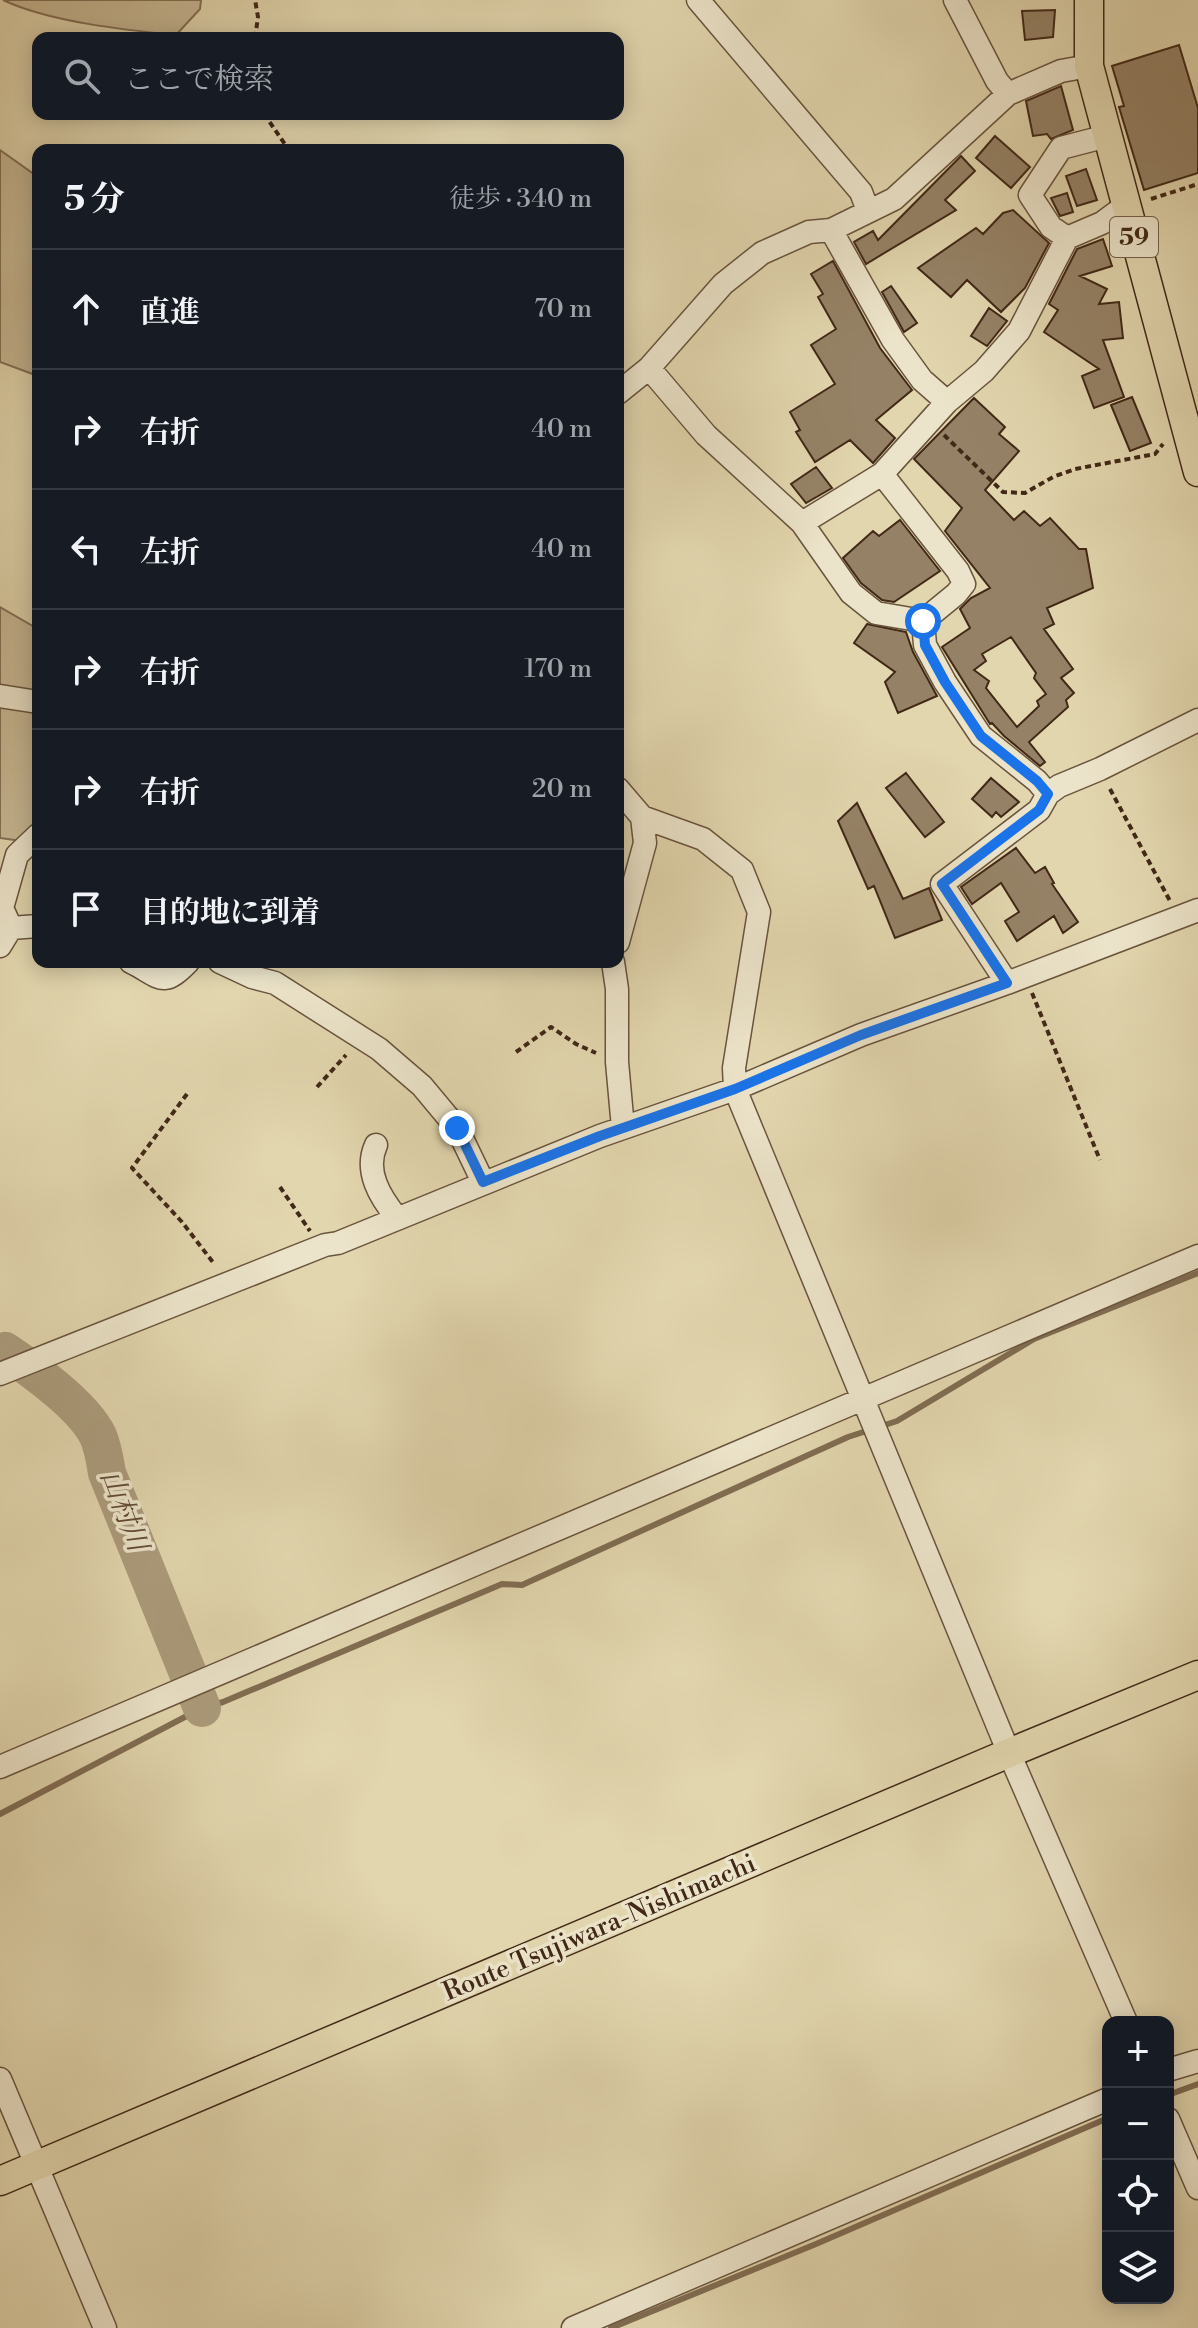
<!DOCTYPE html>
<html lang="ja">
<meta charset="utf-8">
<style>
:root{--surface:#171b24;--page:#242831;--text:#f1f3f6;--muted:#9ea1a6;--line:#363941}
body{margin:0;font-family:"Libre Bodoni","Noto Serif JP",serif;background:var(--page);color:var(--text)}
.controls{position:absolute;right:24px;bottom:24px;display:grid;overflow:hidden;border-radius:16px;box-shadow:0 4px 20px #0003}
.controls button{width:72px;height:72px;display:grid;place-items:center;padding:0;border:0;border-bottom:2px solid var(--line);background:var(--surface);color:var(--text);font:40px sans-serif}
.stop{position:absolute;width:24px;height:24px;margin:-18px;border:6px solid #1a73e8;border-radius:50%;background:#fff}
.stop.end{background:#1a73e8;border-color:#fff;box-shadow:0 2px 8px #0008}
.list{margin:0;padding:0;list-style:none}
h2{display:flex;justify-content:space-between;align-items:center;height:104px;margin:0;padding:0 32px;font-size:34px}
h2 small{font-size:26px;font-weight:400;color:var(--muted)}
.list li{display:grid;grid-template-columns:52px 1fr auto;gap:24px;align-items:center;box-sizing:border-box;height:120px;padding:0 32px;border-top:2px solid var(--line)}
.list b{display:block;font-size:30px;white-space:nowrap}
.list em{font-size:26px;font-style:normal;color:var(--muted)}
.icon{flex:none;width:44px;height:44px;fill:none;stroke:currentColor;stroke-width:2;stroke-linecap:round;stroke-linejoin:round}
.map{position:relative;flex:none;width:1198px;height:2328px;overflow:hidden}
.search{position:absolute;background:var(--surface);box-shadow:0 4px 20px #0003;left:32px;top:32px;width:592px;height:88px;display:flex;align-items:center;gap:20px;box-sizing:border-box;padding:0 28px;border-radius:16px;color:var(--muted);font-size:30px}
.panel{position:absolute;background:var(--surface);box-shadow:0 4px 20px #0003;left:32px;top:144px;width:592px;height:824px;border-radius:16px}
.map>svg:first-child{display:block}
.green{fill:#c7b894;stroke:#847056;stroke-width:2}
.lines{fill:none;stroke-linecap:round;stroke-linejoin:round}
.stream{stroke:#816d53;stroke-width:6}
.river{stroke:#ab9b7b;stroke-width:38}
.building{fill:#958266;stroke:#412817;stroke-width:2;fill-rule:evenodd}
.minor-casing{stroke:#69543d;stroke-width:25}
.major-casing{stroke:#412817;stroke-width:31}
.path{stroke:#412817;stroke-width:4;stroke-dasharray:6 4;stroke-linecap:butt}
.minor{stroke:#ece4ca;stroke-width:22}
.major{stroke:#e2d6ae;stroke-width:28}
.route{stroke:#1a73e8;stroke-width:10}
.labels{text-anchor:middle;stroke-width:7;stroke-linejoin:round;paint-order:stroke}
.shield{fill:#ece4ca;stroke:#74604d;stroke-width:2}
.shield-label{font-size:24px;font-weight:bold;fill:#412817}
.street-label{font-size:26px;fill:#412817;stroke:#ece4ca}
.water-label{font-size:28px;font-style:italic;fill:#614a35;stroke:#ece4ca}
</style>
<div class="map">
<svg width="1198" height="2328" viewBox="0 0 1198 2328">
<rect width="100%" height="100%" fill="#e2d6ae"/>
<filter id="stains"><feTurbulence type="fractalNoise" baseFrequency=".0025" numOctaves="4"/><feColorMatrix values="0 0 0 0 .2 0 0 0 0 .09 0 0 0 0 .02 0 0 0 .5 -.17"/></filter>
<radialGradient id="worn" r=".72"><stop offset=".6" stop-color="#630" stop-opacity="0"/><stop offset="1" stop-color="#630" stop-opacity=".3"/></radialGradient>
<path class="green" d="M 3,0 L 201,0 L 200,9 L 176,35 C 125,30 50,22 3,0 Z
M 0,150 L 38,177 L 38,376 L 0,362 Z
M 0,607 L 38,629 L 37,843 L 0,838 Z"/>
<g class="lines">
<path class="stream" d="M 0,1814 L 202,1708 L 223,1702 L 502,1584 L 522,1585 L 848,1437 L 897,1421 L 1034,1339 L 1198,1273
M 1168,2095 L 1198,2084
M 611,2328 L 816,2244 L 1108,2118"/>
<path class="river" d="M 0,1353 L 5,1351 C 33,1370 83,1405 98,1436 C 103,1447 105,1461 107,1473 L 202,1708"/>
</g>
<path class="building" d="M 1055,10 L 1053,37 L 1025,40 L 1022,11 Z
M 1179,45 L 1198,108 L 1198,173 L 1144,190 L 1119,107 L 1124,106 L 1112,66 Z
M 1061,86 L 1073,130 L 1051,139 L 1047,134 L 1033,136 L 1026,101 Z
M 995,136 L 1030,167 L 1011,188 L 976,158 Z
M 961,156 L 975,171 L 945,200 L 956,210 L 866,264 L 854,242 L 873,231 L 878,240 Z
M 1086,169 L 1097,200 L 1077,206 L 1066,176 Z
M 1067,193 L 1073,212 L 1060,216 L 1051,198 Z
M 1013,210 L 1049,243 L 1025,288 L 1001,312 L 967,280 L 951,297 L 918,268 L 976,228 L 983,234 L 1003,213 Z
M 1103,239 L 1112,266 L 1080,276 L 1107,289 L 1099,304 L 1119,302 L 1123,338 L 1103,340 L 1124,397 L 1094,408 L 1082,376 L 1099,369 L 1044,332 L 1058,310 L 1049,304 L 1077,249 Z
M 833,261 L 880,348 L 912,390 L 876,420 L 895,438 L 873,463 L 850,440 L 815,462 L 796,432 L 800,430 L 790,412 L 835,384 L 811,345 L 836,329 L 818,297 L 823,294 L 811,274 Z
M 891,286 L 917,323 L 904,332 L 882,292 Z
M 989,308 L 1007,321 L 987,346 L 971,336 Z
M 1132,397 L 1151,443 L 1130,451 L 1111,405 Z
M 974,398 L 1005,427 L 999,434 L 1019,451 L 985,490 L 1014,520 L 1024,511 L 1040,526 L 1050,518 L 1079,549 L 1086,549 L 1093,588 L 1047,608 L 1054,624 L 1044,629 L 1073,669 L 1061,678 L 1074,693 L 1066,700 L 1068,707 L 1029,742 L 1045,762 L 1040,766 L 1004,736 L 992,723 L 990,724 L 942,647 L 970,628 L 960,609 L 971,598 L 990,588 L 945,531 L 962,508 L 914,459 ZM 1011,637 L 1036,673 L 1034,678 L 1046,694 L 1037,701 L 1039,706 L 1017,727 L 986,688 L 989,681 L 974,670 L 986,661 L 982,654 Z
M 816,467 L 832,488 L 806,503 L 791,484 Z
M 900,520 L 940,571 L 894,602 L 882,600 L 861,583 L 843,558 L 873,531 L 879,536 Z
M 867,624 L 906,632 L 913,652 L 937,696 L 898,713 L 885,682 L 895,672 L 854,643 Z
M 906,773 L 944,822 L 925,837 L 886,788 Z
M 991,778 L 1019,802 L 1001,817 L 996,812 L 992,817 L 972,799 Z
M 857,803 L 903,899 L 929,888 L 942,920 L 895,938 L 874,886 L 868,889 L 838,821 Z
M 1016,848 L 1035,873 L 1045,867 L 1054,883 L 1052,884 L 1078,922 L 1063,933 L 1054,916 L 1017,941 L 1005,921 L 1019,912 L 1001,883 L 972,904 L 961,887 Z"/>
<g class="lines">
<g class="minor-casing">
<path id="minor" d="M 698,0 L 861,192 L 868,211
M 955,0 L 997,81 L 1008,94
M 831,230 L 893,340 L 922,380 L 947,402
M 1067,238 L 1051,227 L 1030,195 L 1061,148 L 1107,136
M 649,368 L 706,435 L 802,523 L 851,593 L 876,613 L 923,621 L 956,594 L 964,584 L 958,571 L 882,474
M 618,393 L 649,368 L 723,284 L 762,253 L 809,232 L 831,230 L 894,199 L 1008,94 L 1061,71 L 1089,66
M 802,523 L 882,474 L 947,402 L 984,371 L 1019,331 L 1067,238 L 1102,223 L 1125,206
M 923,621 L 925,645 L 945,682 L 981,736 L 1037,781 L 1048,794
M 0,696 L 38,702
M 618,789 L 642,817 L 703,839 L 742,870 L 759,912 L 734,1068 L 735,1089 L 1009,1753 L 1126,2022
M 11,928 L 2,908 L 17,855 L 38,835
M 11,928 L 38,926
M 618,942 L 645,843 L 642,817
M 0,946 L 11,928
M 131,962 C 161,977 162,989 188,962
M 220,962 L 252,977 L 275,983 L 379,1049 L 422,1086 L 457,1128 L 483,1182
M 613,962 L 617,989 L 617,1062 L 623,1128
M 1007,983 L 942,884 L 1039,810 L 1048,794 L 1059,786 L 1100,769 L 1198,720
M 376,1145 C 364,1171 380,1197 397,1218
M 0,1374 L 325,1245 L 338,1243 L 600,1136 L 735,1089 L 861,1035 L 1007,983 L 1198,910
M 0,1767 L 1198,1256
M 1168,2070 L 1198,2061
M 0,2079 L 105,2328
M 1168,2119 L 1198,2188
M 573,2328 L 1108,2099"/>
</g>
<g class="major-casing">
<path id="major" d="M 1089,0 L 1089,66 L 1198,472
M 0,2181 L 1009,1753 L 1198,1675"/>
</g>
<path class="path" d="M 255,38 L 258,17 L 255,0
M 264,114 L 289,150
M 1151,199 L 1198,184
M 944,435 L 1003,492 L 1025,493 L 1053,477 L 1075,469 L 1155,454 L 1163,444
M 1110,789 L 1170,901
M 1032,993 L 1100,1160
M 516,1052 L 551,1027 L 576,1044 L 596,1053
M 317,1087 L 346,1055
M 187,1094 L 132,1168 L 182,1222 L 215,1265
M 280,1187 L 310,1231"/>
<use href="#minor" class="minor"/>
<use href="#major" class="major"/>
</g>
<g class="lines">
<path class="route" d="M 457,1128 L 483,1182 L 600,1136 L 735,1089 L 861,1035 L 1007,983 L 942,884 L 1039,810 L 1048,794 L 1037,781 L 981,736 L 945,682 L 925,645 L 923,621"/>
</g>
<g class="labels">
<rect class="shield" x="1110" y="217" width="48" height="40" rx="6"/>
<g class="shield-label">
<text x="1134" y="245">59</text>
</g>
<g class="street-label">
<text transform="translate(599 1927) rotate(-23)" y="9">Route Tsujiwara-Nishimachi</text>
</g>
<g class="water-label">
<text transform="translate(125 1510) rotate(69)" y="10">山村川</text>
</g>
</g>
<rect width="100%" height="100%" filter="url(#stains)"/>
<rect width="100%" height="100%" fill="url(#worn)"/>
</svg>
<div class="controls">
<button>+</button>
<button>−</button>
<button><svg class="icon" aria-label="locate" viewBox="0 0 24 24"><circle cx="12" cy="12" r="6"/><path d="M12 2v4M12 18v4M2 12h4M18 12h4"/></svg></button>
<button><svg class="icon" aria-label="layers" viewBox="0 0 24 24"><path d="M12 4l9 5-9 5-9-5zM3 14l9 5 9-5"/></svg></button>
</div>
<div class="stop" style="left:923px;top:621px"></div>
<div class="stop end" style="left:457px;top:1128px"></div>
<div class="search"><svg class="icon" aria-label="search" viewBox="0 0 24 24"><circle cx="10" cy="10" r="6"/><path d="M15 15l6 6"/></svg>ここで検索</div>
<section class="panel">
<h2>5 分<small>徒歩 · 340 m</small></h2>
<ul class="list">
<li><svg class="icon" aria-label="ahead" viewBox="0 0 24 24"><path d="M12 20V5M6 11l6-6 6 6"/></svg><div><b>直進</b></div><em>70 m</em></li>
<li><svg class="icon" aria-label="right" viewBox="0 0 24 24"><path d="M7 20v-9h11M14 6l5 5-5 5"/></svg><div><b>右折</b></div><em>40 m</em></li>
<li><svg class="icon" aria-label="left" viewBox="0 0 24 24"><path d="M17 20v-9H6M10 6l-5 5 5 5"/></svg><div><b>左折</b></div><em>40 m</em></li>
<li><svg class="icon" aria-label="right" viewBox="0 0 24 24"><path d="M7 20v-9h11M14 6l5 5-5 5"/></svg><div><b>右折</b></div><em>170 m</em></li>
<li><svg class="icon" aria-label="right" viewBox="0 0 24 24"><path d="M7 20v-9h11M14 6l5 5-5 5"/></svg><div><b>右折</b></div><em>20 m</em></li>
<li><svg class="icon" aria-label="arrive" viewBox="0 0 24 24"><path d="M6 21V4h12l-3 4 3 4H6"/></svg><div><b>目的地に到着</b></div></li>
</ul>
</section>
</div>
